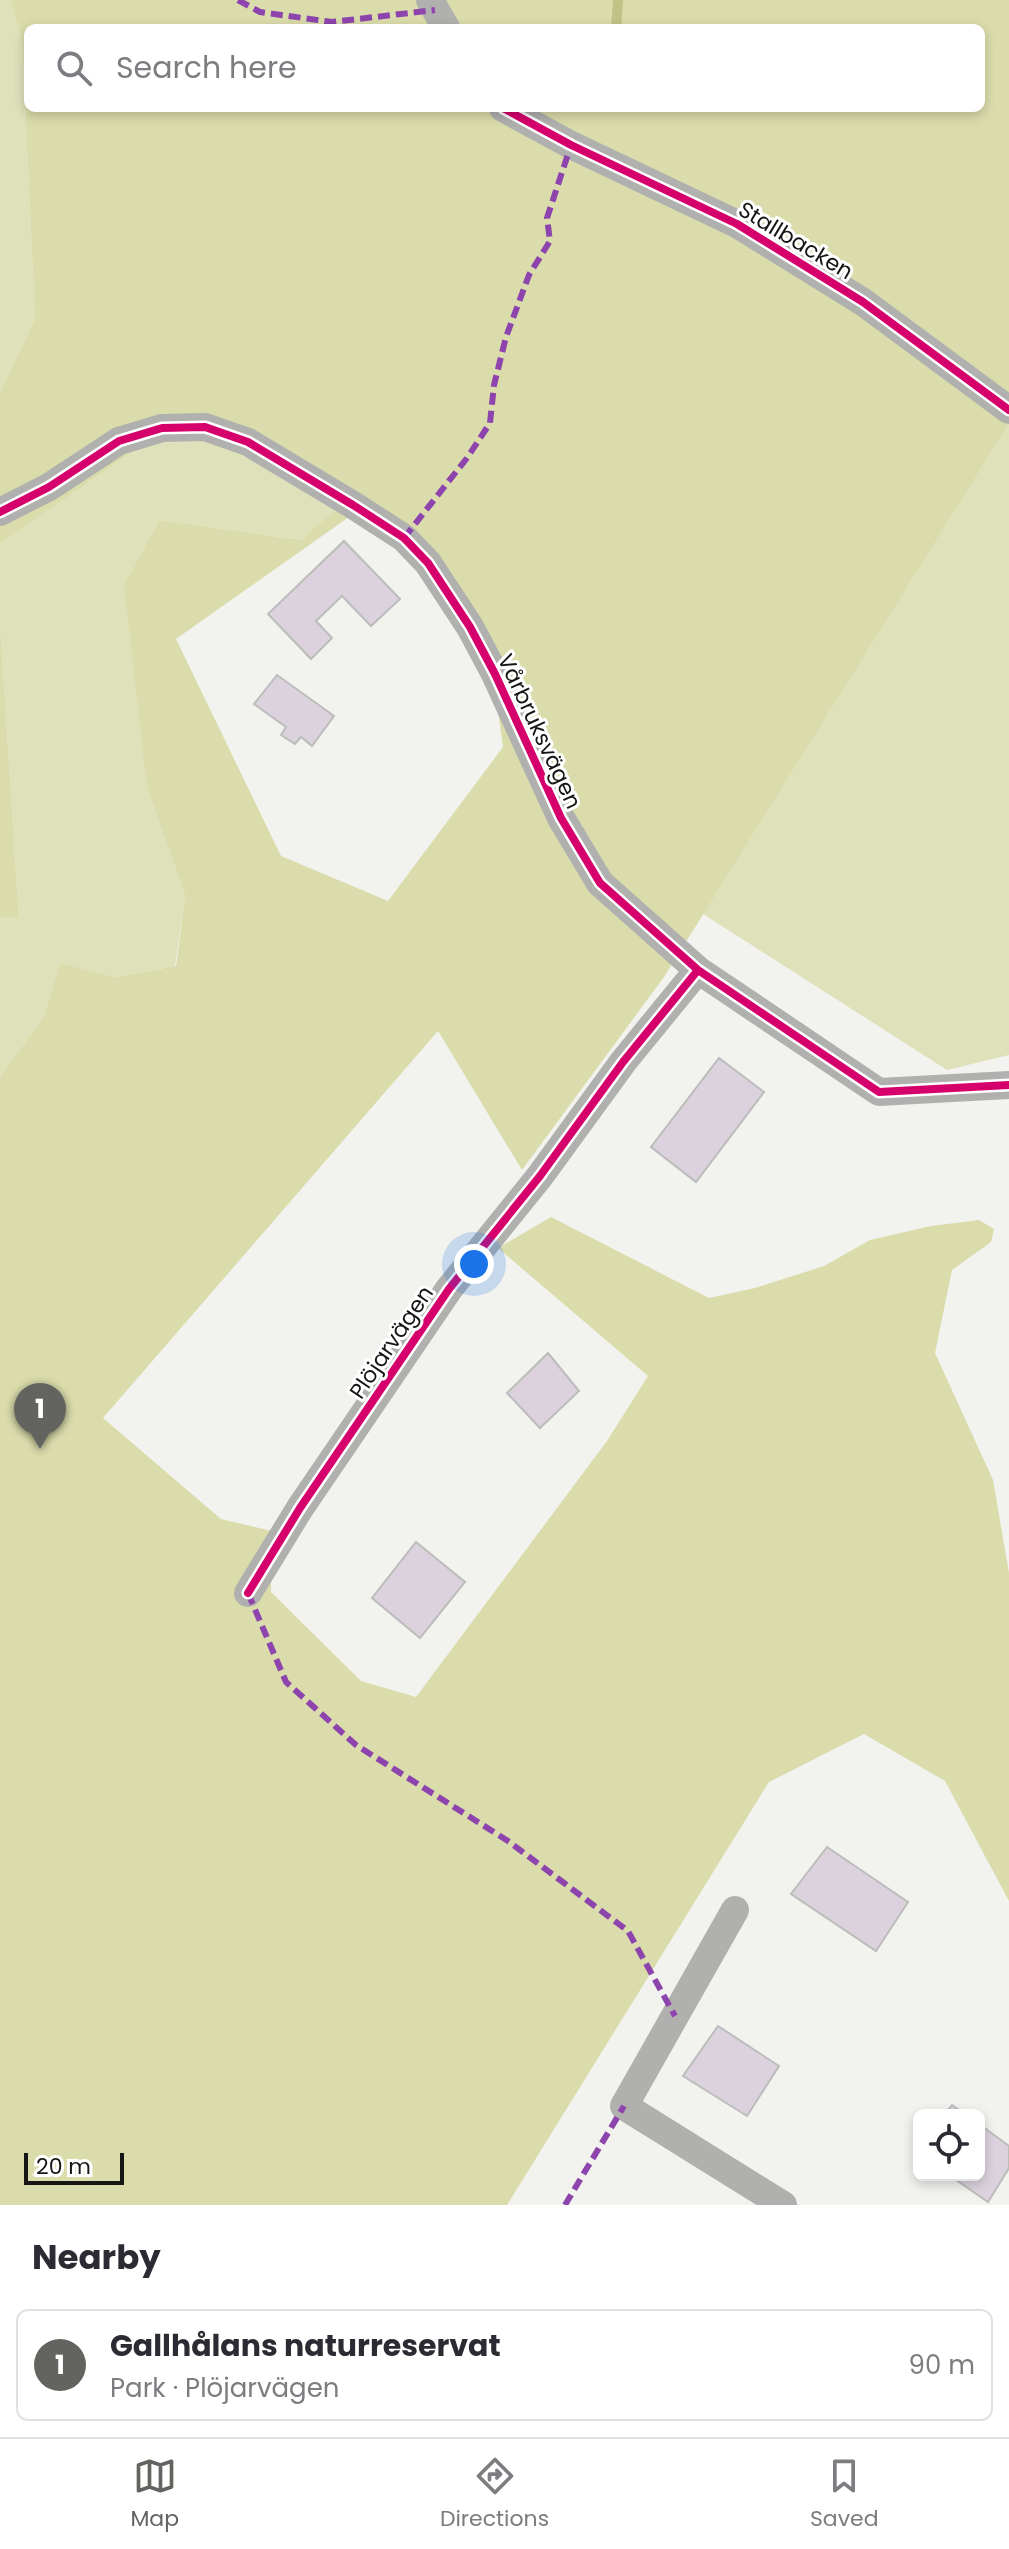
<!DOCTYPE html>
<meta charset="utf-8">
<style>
:root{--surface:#fff;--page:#f2f2f3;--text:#2b2b33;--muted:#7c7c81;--line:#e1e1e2;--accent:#636360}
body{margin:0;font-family:Poppins,sans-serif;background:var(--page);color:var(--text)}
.controls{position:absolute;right:24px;bottom:24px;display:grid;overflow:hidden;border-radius:12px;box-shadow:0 4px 12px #0003}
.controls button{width:72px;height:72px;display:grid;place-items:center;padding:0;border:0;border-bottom:2px solid var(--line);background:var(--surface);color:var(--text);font:40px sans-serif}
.scale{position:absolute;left:24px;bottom:20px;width:100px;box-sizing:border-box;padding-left:8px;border:4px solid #161614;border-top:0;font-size:22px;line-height:28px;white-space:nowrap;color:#161614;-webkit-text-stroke:6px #fff;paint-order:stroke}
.you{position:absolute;left:474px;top:1264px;width:28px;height:28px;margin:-20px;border:6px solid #fff;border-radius:50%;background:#1a73e8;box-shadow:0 0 0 12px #1a73e833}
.badge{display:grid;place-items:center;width:52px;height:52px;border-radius:50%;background:var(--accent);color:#fff;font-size:26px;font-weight:700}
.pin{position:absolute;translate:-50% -66px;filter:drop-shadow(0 2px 4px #0008)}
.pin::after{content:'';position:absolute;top:42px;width:28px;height:24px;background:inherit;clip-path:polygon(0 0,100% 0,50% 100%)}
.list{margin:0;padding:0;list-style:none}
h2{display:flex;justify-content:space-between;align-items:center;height:104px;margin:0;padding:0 32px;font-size:34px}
h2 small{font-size:26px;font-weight:400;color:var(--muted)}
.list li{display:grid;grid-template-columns:52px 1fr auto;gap:24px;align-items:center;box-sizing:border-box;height:112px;margin:0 16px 16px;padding:0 16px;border:2px solid var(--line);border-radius:12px}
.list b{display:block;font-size:30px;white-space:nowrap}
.list p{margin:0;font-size:26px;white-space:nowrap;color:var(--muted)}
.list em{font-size:26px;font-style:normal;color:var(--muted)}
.icon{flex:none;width:44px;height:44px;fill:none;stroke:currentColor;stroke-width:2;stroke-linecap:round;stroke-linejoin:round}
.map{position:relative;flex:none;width:1009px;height:2205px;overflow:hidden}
.search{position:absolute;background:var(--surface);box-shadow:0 4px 12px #0003;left:24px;right:24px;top:24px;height:88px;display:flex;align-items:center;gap:20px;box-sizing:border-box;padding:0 28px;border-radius:12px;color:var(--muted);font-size:30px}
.sheet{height:232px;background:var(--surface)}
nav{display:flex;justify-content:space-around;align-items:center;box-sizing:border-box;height:112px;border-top:2px solid var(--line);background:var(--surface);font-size:22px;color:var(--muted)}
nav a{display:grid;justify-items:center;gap:4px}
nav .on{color:var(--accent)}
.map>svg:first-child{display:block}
.green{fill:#dfe1bb}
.forest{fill:#dadcab;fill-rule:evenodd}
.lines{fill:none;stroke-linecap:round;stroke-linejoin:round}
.stream{stroke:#c1c386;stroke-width:10}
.building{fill:#dbd2de;stroke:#bcbcbb;stroke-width:2}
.minor{stroke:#b0b0ae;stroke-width:28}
.quiet{stroke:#8e44ad;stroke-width:6;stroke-dasharray:12 6;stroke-linecap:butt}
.cycleway-casing{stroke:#fff;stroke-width:13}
.cycleway{stroke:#d6006c;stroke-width:8}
.labels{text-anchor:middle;stroke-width:6;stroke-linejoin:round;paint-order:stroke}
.street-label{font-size:22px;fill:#161614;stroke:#fff}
</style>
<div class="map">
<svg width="1009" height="2205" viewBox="0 0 1009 2205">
<rect width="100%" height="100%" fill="#f2f3ee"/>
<path class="green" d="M 0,0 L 10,0 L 22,39 L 35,318 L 0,393 Z
M 1009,424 L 1009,1055 L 947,1070 L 703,914 Z
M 212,436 L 340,508 L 323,520 L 303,540 L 160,520 L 147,788 L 185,895 L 175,966 L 114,977 L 60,964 L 44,1016 L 0,1077 L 0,917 L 19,918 L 0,623 L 0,544 L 135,450 L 172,438 Z"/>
<path class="forest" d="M 10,0 L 1009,0 L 1009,424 L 664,977 L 522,1170 L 438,1031 L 103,1418 L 221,1519 L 272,1531 L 271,1592 L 361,1681 L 416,1697 L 607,1441 L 648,1376 L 498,1248 L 551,1217 L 709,1298 L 755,1288 L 824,1266 L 870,1240 L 931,1226 L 979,1220 L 994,1229 L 991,1242 L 952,1270 L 935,1353 L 993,1480 L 1009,1573 L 1009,1901 L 945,1781 L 864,1734 L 769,1782 L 507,2205 L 0,2205 L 0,1077 L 44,1016 L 60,963 L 114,977 L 176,966 L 185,895 L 147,788 L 124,585 L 160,520 L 302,540 L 323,520 L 340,508 L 212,436 L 172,438 L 135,450 L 0,544 L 0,393 L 35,318 L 22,39 ZM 28,28 L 981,28 L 981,108 L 28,108 ZM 356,512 L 423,566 L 493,676 L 503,747 L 388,901 L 281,856 L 176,639 Z
M 0,623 L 19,918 L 0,917 Z"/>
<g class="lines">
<path class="stream" d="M 616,28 L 618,0"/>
</g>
<path class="building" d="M 344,541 L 400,599 L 371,626 L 342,596 L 316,621 L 332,638 L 311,659 L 268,614 Z
M 277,675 L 334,716 L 312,746 L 301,737 L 295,744 L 281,735 L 286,727 L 254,704 Z
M 719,1058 L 764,1092 L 696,1182 L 651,1147 Z
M 548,1353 L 579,1391 L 540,1428 L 507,1393 Z
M 416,1542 L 465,1582 L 420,1638 L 372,1598 Z
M 827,1847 L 908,1902 L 876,1951 L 791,1894 Z
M 718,2026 L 779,2066 L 747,2116 L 683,2076 Z
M 952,2105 L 966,2115 L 944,2115 Z
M 979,2124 L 1009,2146 L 1009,2168 L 988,2202 L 949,2175 L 979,2175 Z"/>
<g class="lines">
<path class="minor" d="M 430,0 L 446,28
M 503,108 L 571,145 L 737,224 L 863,302 L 1009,410
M 0,512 L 49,487 L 119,441 L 162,428 L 205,427 L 248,442 L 353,505 L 404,538 L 428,563 L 470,627 L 495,674 L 561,818 L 600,883 L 698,970 L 879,1092 L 1009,1085
M 248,1593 L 300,1508 L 449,1289 L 540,1176 L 623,1062 L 698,970
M 735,1910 L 624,2106 L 783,2205"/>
<path class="quiet" d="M 238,0 L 260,12 L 332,22 L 435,10
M 404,538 L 467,458 L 490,423 L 494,385 L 506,337 L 529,275 L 550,241 L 547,218 L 571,145
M 248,1593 L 286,1682 L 356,1745 L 508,1841 L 628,1931 L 675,2016
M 565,2205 L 624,2106"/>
<g class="cycleway-casing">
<path id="cycleway" d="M 503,108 L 571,145 L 737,224 L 863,302 L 1009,410
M 0,512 L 49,487 L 119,441 L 162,428 L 205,427 L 248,442 L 353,505 L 404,538 L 428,563 L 470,627 L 495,674 L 561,818 L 600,883 L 698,970 L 879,1092 L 1009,1085
M 248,1593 L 300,1508 L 449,1289 L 540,1176 L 623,1062 L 698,970"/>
</g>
<use href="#cycleway" class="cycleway"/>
</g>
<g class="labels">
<g class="street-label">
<text transform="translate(796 240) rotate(31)" y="8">Stallbacken</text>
<text transform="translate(540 731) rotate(65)" y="8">Vårbruksvägen</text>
<text transform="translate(391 1342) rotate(-56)" y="8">Plöjarvägen</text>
</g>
</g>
</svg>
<div class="controls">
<button><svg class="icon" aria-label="locate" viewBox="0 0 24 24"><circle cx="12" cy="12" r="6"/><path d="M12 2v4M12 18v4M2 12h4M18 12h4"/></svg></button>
</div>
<div class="scale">20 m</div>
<div class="you"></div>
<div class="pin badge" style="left:40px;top:1449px">1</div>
<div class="search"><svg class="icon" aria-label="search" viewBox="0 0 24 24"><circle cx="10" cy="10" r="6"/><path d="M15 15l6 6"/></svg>Search here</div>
</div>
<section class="sheet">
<h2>Nearby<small></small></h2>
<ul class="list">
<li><span class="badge">1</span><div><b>Gallhålans naturreservat</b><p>Park · Plöjarvägen</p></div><em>90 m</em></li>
</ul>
</section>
<nav>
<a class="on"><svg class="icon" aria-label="map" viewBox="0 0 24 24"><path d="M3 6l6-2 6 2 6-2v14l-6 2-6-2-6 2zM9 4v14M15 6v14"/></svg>Map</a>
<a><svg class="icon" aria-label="directions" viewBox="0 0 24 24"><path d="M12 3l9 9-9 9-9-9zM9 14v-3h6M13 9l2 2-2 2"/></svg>Directions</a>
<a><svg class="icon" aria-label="saved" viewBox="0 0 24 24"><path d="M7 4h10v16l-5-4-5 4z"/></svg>Saved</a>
</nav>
